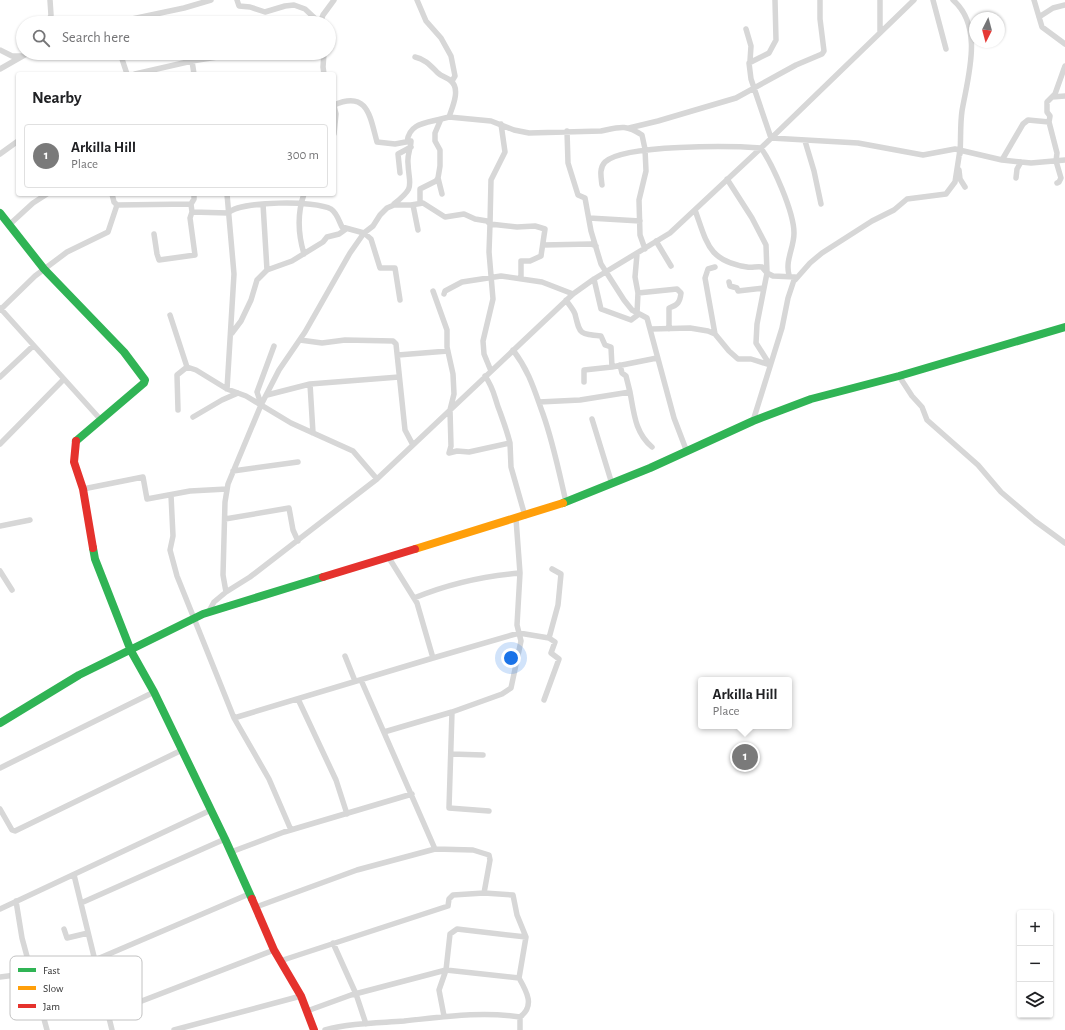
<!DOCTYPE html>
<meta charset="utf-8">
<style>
:root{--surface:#fff;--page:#f6f6f6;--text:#202124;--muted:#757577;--line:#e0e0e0;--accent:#7a7a7a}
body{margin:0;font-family:"Alegreya Sans",sans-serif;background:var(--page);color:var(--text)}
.controls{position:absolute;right:12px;bottom:12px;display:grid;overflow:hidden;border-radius:4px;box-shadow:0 1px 3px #0004}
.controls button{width:36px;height:36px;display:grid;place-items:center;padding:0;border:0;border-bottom:1px solid var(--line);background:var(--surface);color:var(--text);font:20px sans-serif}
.compass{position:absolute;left:969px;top:12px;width:36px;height:36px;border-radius:50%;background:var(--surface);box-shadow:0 1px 3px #0004;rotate:186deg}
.you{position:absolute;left:511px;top:658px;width:14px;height:14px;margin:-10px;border:3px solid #fff;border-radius:50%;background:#1a73e8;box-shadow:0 0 0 6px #1a73e833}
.badge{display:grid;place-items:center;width:26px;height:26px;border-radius:50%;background:var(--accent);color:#fff;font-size:13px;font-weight:700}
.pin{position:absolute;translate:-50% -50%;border:2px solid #fff;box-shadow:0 1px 4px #0006}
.popup{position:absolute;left:698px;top:677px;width:94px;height:52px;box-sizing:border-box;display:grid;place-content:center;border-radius:4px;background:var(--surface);filter:drop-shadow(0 1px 3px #0005);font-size:13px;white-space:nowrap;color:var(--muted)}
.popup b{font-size:15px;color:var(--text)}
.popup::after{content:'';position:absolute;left:50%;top:100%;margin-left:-8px;border:8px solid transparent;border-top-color:var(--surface)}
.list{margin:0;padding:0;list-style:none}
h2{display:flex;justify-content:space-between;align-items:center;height:52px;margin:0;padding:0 16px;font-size:17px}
h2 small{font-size:13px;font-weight:400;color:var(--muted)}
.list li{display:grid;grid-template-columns:26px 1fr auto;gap:12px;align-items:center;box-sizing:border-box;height:64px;margin:0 8px 8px;padding:0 8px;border:1px solid var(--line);border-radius:4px}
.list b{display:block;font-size:15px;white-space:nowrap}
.list p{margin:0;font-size:13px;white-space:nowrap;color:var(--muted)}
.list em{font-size:13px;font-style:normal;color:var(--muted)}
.icon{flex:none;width:22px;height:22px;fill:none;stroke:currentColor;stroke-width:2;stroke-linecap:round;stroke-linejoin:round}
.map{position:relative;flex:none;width:1065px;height:1030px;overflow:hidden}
.search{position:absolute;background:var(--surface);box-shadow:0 1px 3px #0004;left:16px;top:16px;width:320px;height:44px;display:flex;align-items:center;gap:10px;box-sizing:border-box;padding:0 14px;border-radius:22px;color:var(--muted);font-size:15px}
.panel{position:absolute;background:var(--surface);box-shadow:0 1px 3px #0004;left:16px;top:72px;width:320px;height:124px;border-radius:4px}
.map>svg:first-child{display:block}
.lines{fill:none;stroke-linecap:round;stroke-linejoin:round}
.street{stroke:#d7d7d7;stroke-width:5.5}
.fast{stroke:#30b455;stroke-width:8}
.slow{stroke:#ff9f0a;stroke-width:8}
.jam{stroke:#e5322d;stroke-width:8}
.key{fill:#fff;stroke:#c2c2c2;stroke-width:1}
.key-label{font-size:11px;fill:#333}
</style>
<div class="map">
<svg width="1065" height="1030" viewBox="0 0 1065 1030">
<rect width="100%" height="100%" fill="#fff"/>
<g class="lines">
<path class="street" d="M 237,0 L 239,6 L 250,7 L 265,12 L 285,6 L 294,5 L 305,9 L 320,23
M 417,0 L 426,21 L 441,38 L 451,56 L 455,76 L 452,81
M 775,0 L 776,40 L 769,53 L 749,63 L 751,79 L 771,138 L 858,143 L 923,155 L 955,149 L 1002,160
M 933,0 L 946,49
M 953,0 C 984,27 968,76 962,111 C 960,125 961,139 960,154
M 1034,0 L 1042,27 L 1065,44
M 1039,17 L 1053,8 L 1065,5
M 48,23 L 51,15 L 50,0
M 113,23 L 184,8 L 211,0
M 320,23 L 323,15 L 334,0
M 746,29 L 751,46 L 750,61
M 880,32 L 880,0
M 0,50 L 12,56 L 22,56
M 120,53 L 127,74
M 324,53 L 323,67 L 324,74
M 415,57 C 425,59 430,65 438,73 C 442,77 447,77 451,81 C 461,89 452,108 449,117
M 192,61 L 236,54
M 1065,66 L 1055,94 L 1047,102 L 1047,112 L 1050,116 L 1049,122 L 1028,120 L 1023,124 L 1002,160 L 1031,163 L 1065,160
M 0,69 L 28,53
M 135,74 L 192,61 L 194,74
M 1052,97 L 1065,96
M 334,105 C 368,90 370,117 377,142 L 395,144 L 411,141 C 411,148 407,155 408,163 C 409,187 416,186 394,204
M 334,106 L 336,114 L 334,134
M 1049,122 L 1057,153 L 1056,161 L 1061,178 L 1059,182 L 1057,183
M 501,124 L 505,152 L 491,180 L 490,224 L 517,227 L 535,226 L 545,229 L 541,256 L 530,261 L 521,261 L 521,279
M 629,128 L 658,121 L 736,98 L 796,65 L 822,54 L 824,51 L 820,19 L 820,0
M 567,131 L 568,163 L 578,195 L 585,198 L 591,231 L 601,264 L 624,300 L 632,310 L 647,318 L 674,418 L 687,452
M 805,141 L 814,171 L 821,204
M 407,142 C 409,123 426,123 441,119
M 0,154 L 18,141
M 959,170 L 960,179 L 965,187
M 400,173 L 398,154 L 411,147
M 438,178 L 442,194
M 1016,178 L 1017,169 L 1021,162
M 602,185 C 601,177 599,168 605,162 C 624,144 733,146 761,148 C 773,165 794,212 794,233 C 794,248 785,260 789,275
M 112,194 L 114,202 L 117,205
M 227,194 L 234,274 L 227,389
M 304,194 C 297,214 298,234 304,254
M 420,203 L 420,189 L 436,181 L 438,178 L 440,166 L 440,150 L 435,141 L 435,133 L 441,119 L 449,117 L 491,121 L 514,130 L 529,133 L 601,131 C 620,127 625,124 642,135 L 645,149 L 646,171 L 639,200 L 640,235 L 645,249
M 191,204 L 194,199 L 194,194
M 263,204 L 267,270
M 413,205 L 418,230
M 695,210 C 707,243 708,261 747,267 C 752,268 757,266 762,267 L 767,273 L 773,276 L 795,277 L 788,298 L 782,328 L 753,421
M 589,218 L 640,221
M 9,225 L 33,203 L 47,194
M 154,234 L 157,254 L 159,260 L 195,255 L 190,218 L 192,212
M 656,241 L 671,266
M 543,245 L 591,244 L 596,246
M 637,254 L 635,277 L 638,293 L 637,313
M 594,279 L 601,309 L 631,320 L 639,314
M 795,280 L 810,263 L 822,253 L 872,221 L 894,210 L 907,199 L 946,194 L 955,182 L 960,150
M 729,282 L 730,286 L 737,288 L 738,291 L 764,288
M 433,291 L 447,330 L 447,347 L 453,374 L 454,394 L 450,410 L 451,446 L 449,453 L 457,451 L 469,452 L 510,443 L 511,467 L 525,516
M 638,293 L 677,289 L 681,293 C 680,302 678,305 669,308 L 669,329
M 444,294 L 445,291 L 462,282 L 501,276 L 542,282 L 573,294
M 566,300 C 569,305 573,309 575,314 C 580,334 579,334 601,336 L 605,345 L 611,347 L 612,367 L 657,358
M 0,308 L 101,420
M 0,310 L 35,276 L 67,252 L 108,232 L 117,205 L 191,204 L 192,212 L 228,213 C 240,201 316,200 331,209 C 337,213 339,221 342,227 L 364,233 L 371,239 L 380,268 L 395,268 L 400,300
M 170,315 L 187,367 L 196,370 L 227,389 L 246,396 L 291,423 L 353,451 L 377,479
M 651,329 L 690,328 L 708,331 L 715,334 L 729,351 L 738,359 L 751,359 L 770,365 L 756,343 L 757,324 L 767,273 L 766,245 L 752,218 L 727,179
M 232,333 L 241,321 L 251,300 L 257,280 L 267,270 L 292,261 L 323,242 L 327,237 L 339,234 L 346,229
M 715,334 L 705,278 L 708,269 L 715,267
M 300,340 L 322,343 L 345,340 L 393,341 L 396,344 L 405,430 L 413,445
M 513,350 C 529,371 534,389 543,414 C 553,442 559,472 566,502
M 398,355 L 448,351
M 485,376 C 495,390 494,398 500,412 C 504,423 507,431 510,443
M 899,376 L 912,396 L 922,407 L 927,420 L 978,465 L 1001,492 L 1035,521 L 1065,543
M 0,377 L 33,346
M 584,382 L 584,370 L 612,367
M 310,384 L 313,433
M 630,392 C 634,413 635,433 652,447
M 267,395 L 310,384 L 399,377
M 539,402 L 580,400 L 630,392 L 626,376 L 622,373 L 620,365
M 261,404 L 257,392 L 274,346
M 178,410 L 177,375 L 187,367
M 193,417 L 222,400 L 238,393
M 592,419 L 612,484
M 0,444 L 64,379
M 233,471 L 298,462
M 83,489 L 143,477 L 147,499 L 190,491 L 227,489
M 171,495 L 173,536 L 170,550 L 177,576 L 234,718 L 269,779 L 291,830
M 225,519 L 289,508 L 293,530 L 298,541
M 0,526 L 30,520
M 0,571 L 12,590
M 226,592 L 223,575 L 225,502 L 228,484 L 261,405 L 279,370 L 305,332 L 350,253 L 364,233 L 373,226 L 380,215 L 387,208 L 394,205 L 411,205 L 423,203 L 445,217 L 464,214 L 475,219 L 487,221 L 490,224 L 489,252 L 493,299 L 483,341 L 484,354 L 491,371
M 414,598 C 448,584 483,576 520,573
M 208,613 L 214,602 L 226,592 L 250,577 L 377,479 L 573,294 L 594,279 L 670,233 L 761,148 L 914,0
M 345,656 L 355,681
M 433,658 L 519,633 L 549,638 L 558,605 L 561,574 L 552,569
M 298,699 L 336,780 L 347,814
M 544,700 L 559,659 L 551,653 L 555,642 L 549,638
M 452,712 L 449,808 L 489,811
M 234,718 L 433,658 L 417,603 L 389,558
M 384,732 L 452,712 L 502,694 L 511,688 L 521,641 L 517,625 L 520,573 L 516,519
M 451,754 L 483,755
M 0,768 L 154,692
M 0,809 L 12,830 L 15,831 L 182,750
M 231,852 L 284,832 L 412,794
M 74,875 L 112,1030
M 16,901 L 22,938 L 47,1030
M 81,903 L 225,839
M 256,907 L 357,870 L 435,849 L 361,680
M 0,909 L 211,810
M 64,929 L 67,938 L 88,933
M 333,943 L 356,994 L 366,1024
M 280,961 L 448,906 L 449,899 L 453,895 L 484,893 L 490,860 L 489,855 L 473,850 L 435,849
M 0,977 L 31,973
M 519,978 C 527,992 535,1006 520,1017
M 76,984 L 73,967 L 95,960 L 249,894
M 307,1011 L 351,995 L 446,970 L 450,934 L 457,929 L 526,937
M 108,1014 L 274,950
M 444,1016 L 439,990 L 446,970 L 519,978 L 526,937 L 517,915 L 513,895 L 484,893
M 174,1030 L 301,996
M 325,1030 C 350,1023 378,1023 404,1021 C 443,1017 481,1011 520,1017 L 520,1030"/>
<path class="fast" d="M 0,213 L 44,269 L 124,352 L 145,380 L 144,383 L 76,441
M 563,503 L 650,468 L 753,421 L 811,399 L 899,376 L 1065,327
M 93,548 L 95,559 L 131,651 L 154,692 L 225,839 L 252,899
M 0,723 L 79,675 L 203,614 L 323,577"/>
<path class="slow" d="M 415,549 L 563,503"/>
<path class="jam" d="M 76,441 L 74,462 L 83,489 L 93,548
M 323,577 L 415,549
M 252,899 L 274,950 L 301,996 L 314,1030"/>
</g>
<rect x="10" y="956" width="132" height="64" rx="6" class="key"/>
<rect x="18" y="968" width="18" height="4" fill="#30b455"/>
<rect x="18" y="986" width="18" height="4" fill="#ff9f0a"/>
<rect x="18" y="1004" width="18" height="4" fill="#e5322d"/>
<g class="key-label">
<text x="43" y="974">Fast</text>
<text x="43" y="992">Slow</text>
<text x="43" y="1010">Jam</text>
</g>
</svg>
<div class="controls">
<button>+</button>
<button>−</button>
<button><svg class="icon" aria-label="layers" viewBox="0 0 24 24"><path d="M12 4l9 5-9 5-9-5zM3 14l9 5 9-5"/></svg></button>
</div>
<svg class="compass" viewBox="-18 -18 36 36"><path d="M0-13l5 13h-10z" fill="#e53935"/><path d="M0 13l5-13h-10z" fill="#757577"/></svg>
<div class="you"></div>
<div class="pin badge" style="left:745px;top:757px">1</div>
<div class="popup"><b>Arkilla Hill</b>Place</div>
<div class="search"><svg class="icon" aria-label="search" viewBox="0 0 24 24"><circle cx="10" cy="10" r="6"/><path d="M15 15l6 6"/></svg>Search here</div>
<section class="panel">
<h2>Nearby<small></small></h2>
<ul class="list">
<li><span class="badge">1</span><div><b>Arkilla Hill</b><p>Place</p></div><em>300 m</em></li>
</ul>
</section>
</div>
